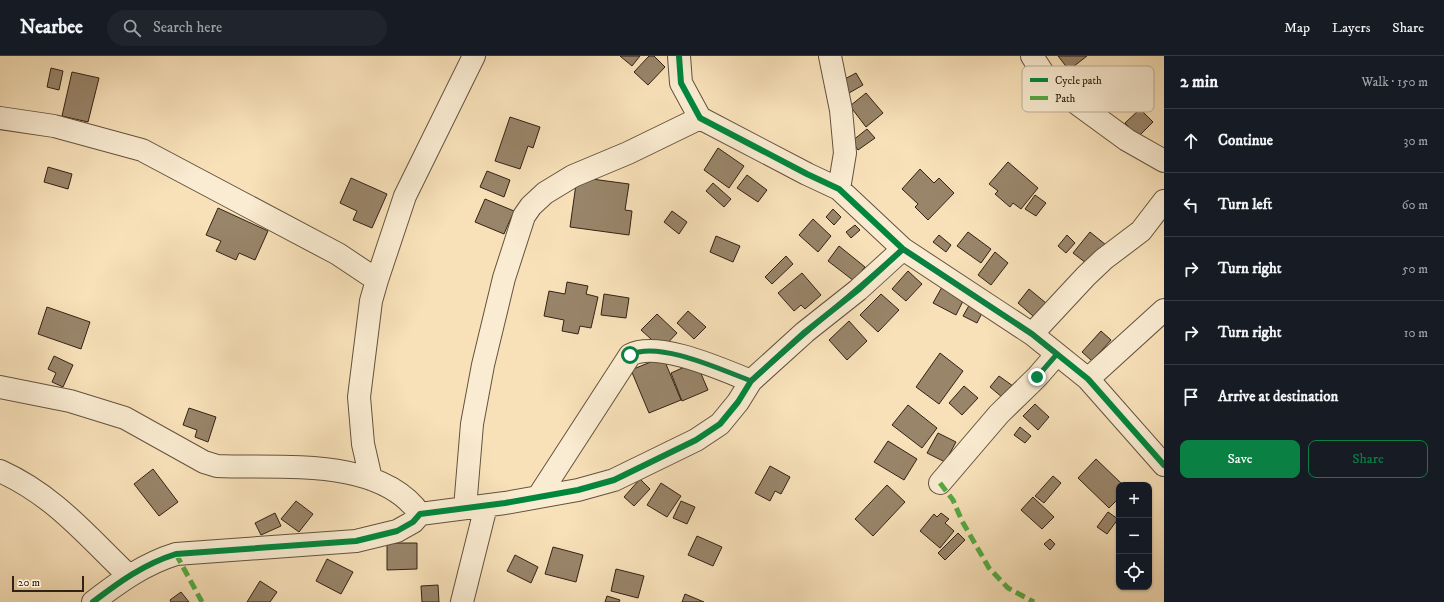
<!DOCTYPE html>
<meta charset="utf-8">
<style>
:root{--surface:#171b24;--page:#20242c;--text:#f1f3f6;--muted:#9ea1a6;--line:#363941;--accent:#0b8043}
body{margin:0;font-family:"IM FELL DW Pica",serif;background:var(--page);color:var(--text)}
.controls{position:absolute;right:12px;bottom:12px;display:grid;overflow:hidden;border-radius:8px;box-shadow:0 1px 3px #0004}
.controls button{width:36px;height:36px;display:grid;place-items:center;padding:0;border:0;border-bottom:1px solid var(--line);background:var(--surface);color:var(--text);font:20px sans-serif}
.scale{position:absolute;left:12px;bottom:10px;width:72px;box-sizing:border-box;padding-left:4px;border:2px solid #322215;border-top:0;font-size:11px;line-height:14px;white-space:nowrap;color:#322215;-webkit-text-stroke:3px #faecd2;paint-order:stroke}
.stop{position:absolute;width:12px;height:12px;margin:-9px;border:3px solid #0b8043;border-radius:50%;background:#fff}
.stop.end{background:#0b8043;border-color:#fff;box-shadow:0 1px 4px #0008}
.list{margin:0;padding:0;list-style:none}
h2{display:flex;justify-content:space-between;align-items:center;height:52px;margin:0;padding:0 16px;font-size:17px}
h2 small{font-size:13px;font-weight:400;color:var(--muted)}
.list li{display:grid;grid-template-columns:26px 1fr auto;gap:12px;align-items:center;box-sizing:border-box;height:64px;padding:0 16px;border-top:1px solid var(--line)}
.list b{display:block;font-size:15px;white-space:nowrap}
.list em{font-size:13px;font-style:normal;color:var(--muted)}
.actions{display:flex;gap:8px;padding:12px 16px}
.actions a{flex:1;padding:9px 0;border:1px solid var(--accent);border-radius:8px;text-align:center;font-size:14px;color:var(--accent)}
.actions .main{background:var(--accent);color:#fff}
.icon{flex:none;width:22px;height:22px;fill:none;stroke:currentColor;stroke-width:2;stroke-linecap:round;stroke-linejoin:round}
.map{position:relative;flex:none;width:1164px;height:546px;overflow:hidden}
header{display:flex;align-items:center;gap:24px;box-sizing:border-box;height:56px;padding:0 20px;background:var(--surface);border-bottom:1px solid var(--line)}
header strong{font-size:19px}
nav{display:flex;gap:22px;margin-inline-start:auto;font-size:14px}
.search{width:280px;height:36px;background:var(--page);display:flex;align-items:center;gap:10px;box-sizing:border-box;padding:0 14px;border-radius:22px;color:var(--muted);font-size:15px}
main{display:flex}
aside{flex:1;background:var(--surface)}
.map>svg:first-child{display:block}
.building{fill:#99856a;stroke:#322215}
.lines{fill:none;stroke-linecap:round;stroke-linejoin:round}
.minor-casing{stroke:#64523e;stroke-width:24}
.minor{stroke:#faecd2;stroke-width:22}
.quiet{stroke:#54aa42;stroke-width:5;stroke-dasharray:10 5;stroke-linecap:butt}
.cycleway-casing{stroke:#faecd2;stroke-width:8}
.cycleway{stroke:#00873e;stroke-width:6}
.route{stroke:#0b8043;stroke-width:5}
.key{fill:#faecd2;stroke:#beaf99;stroke-width:1}
.key-label{font-size:11px;fill:#322215}
</style>
<header>
<strong>Nearbee</strong>
<div class="search"><svg class="icon" aria-label="search" viewBox="0 0 24 24"><circle cx="10" cy="10" r="6"/><path d="M15 15l6 6"/></svg>Search here</div>
<nav><a>Map</a><a>Layers</a><a>Share</a></nav>
</header>
<main>
<div class="map">
<svg width="1164" height="546" viewBox="0 0 1164 546">
<rect width="100%" height="100%" fill="#f8e1b9"/>
<filter id="stains"><feTurbulence type="fractalNoise" baseFrequency=".005" numOctaves="4"/><feColorMatrix values="0 0 0 0 .2 0 0 0 0 .09 0 0 0 0 .02 0 0 0 .5 -.17"/></filter>
<radialGradient id="worn" r=".72"><stop offset=".6" stop-color="#630" stop-opacity="0"/><stop offset="1" stop-color="#630" stop-opacity=".3"/></radialGradient>
<path class="building" d="M 620,0 L 640,0 L 632,10 Z
M 649,0 L 654,0 L 665,11 L 648,29 L 634,16 Z
M 1058,0 L 1087,0 L 1069,14 Z
M 51,12 L 63,15 L 59,34 L 47,31 Z
M 72,16 L 99,22 L 88,66 L 62,60 Z
M 856,17 L 863,29 L 849,37 L 843,24 Z
M 866,37 L 883,57 L 866,71 L 850,50 Z
M 1140,53 L 1153,66 L 1138,81 L 1125,67 Z
M 510,61 L 540,71 L 533,92 L 528,90 L 520,113 L 495,105 Z
M 867,73 L 875,82 L 858,94 L 852,85 Z
M 718,92 L 744,110 L 729,132 L 704,114 Z
M 1008,106 L 1038,132 L 1021,153 L 1013,147 L 1010,151 L 995,138 L 998,135 L 989,128 Z
M 48,111 L 72,118 L 68,133 L 44,126 Z
M 920,113 L 934,127 L 939,122 L 954,137 L 928,164 L 915,151 L 918,148 L 902,133 Z
M 487,115 L 510,124 L 504,141 L 480,131 Z
M 747,119 L 767,134 L 758,146 L 737,132 Z
M 577,121 L 629,128 L 625,154 L 632,155 L 629,179 L 570,171 Z
M 351,122 L 387,138 L 372,172 L 353,164 L 357,155 L 340,147 Z
M 713,127 L 731,143 L 724,151 L 706,135 Z
M 1035,139 L 1046,147 L 1036,160 L 1025,153 Z
M 485,143 L 514,155 L 504,178 L 475,166 Z
M 218,152 L 268,175 L 255,204 L 239,197 L 236,204 L 216,195 L 221,185 L 206,179 Z
M 833,153 L 841,161 L 834,169 L 826,161 Z
M 672,155 L 687,166 L 679,178 L 664,166 Z
M 813,163 L 831,180 L 818,196 L 799,179 Z
M 855,169 L 860,174 L 851,182 L 846,176 Z
M 968,176 L 991,193 L 981,207 L 957,190 Z
M 1090,176 L 1106,189 L 1090,210 L 1073,197 Z
M 939,179 L 951,189 L 946,196 L 933,186 Z
M 1067,179 L 1075,187 L 1066,197 L 1058,190 Z
M 716,180 L 740,190 L 733,206 L 710,196 Z
M 839,190 L 865,211 L 854,225 L 828,205 Z
M 995,196 L 1008,207 L 991,229 L 978,219 Z
M 786,200 L 793,208 L 772,228 L 765,221 Z
M 908,215 L 922,228 L 906,245 L 892,233 Z
M 802,217 L 821,239 L 805,253 L 801,249 L 794,255 L 778,237 Z
M 567,226 L 588,230 L 586,238 L 598,241 L 591,272 L 580,270 L 578,278 L 562,275 L 564,264 L 544,260 L 549,235 L 565,238 Z
M 942,231 L 964,243 L 956,259 L 933,247 Z
M 1029,233 L 1052,252 L 1040,266 L 1018,247 Z
M 604,238 L 629,242 L 626,262 L 601,259 Z
M 881,238 L 899,254 L 878,276 L 860,259 Z
M 971,246 L 984,253 L 977,267 L 963,260 Z
M 47,251 L 90,266 L 81,293 L 38,278 Z
M 688,255 L 706,271 L 694,283 L 677,267 Z
M 657,258 L 677,277 L 662,293 L 641,274 Z
M 849,265 L 867,285 L 847,304 L 829,284 Z
M 1101,275 L 1111,284 L 1092,305 L 1082,296 Z
M 940,297 L 963,315 L 939,348 L 916,331 Z
M 54,300 L 73,309 L 63,331 L 52,326 L 56,317 L 48,313 Z
M 663,301 L 681,344 L 649,357 L 631,314 Z
M 696,306 L 708,334 L 682,345 L 671,317 Z
M 999,320 L 1013,330 L 1003,342 L 990,331 Z
M 964,330 L 978,342 L 962,359 L 949,347 Z
M 1035,348 L 1049,361 L 1038,374 L 1023,360 Z
M 908,349 L 937,372 L 922,392 L 892,369 Z
M 189,352 L 216,361 L 208,386 L 195,381 L 197,374 L 183,369 Z
M 1020,371 L 1031,380 L 1025,387 L 1014,379 Z
M 938,377 L 956,386 L 945,406 L 927,397 Z
M 888,385 L 917,403 L 904,424 L 874,406 Z
M 1096,403 L 1123,429 L 1119,429 L 1119,442 L 1109,452 L 1078,422 Z
M 770,410 L 790,421 L 781,438 L 775,435 L 770,445 L 755,437 Z
M 153,413 L 178,446 L 159,460 L 134,428 Z
M 1053,420 L 1061,427 L 1044,447 L 1035,440 Z
M 640,423 L 650,433 L 634,450 L 624,441 Z
M 661,427 L 681,440 L 667,461 L 647,449 Z
M 887,429 L 905,446 L 873,480 L 855,463 Z
M 1033,441 L 1054,461 L 1042,473 L 1021,454 Z
M 296,445 L 313,458 L 299,476 L 281,463 Z
M 681,445 L 695,451 L 687,468 L 673,462 Z
M 1108,456 L 1118,463 L 1107,478 L 1097,471 Z
M 275,457 L 281,470 L 261,479 L 255,467 Z
M 941,457 L 949,463 L 945,467 L 954,475 L 940,492 L 920,475 L 934,458 L 937,461 Z
M 958,477 L 965,484 L 945,504 L 938,497 Z
M 697,480 L 722,491 L 713,510 L 688,499 Z
M 1050,483 L 1055,488 L 1050,494 L 1044,488 Z
M 387,487 L 417,487 L 417,513 L 387,514 Z
M 553,491 L 583,499 L 576,526 L 545,518 Z
M 515,499 L 538,511 L 531,527 L 507,515 Z
M 327,503 L 353,516 L 341,538 L 316,525 Z
M 616,513 L 644,520 L 638,542 L 611,535 Z
M 260,525 L 277,536 L 270,546 L 247,546 Z
M 438,529 L 439,546 L 422,546 L 421,530 Z
M 181,536 L 189,546 L 171,546 L 170,544 Z
M 685,538 L 704,546 L 682,546 Z
M 607,540 L 620,544 L 619,546 L 605,546 Z"/>
<g class="lines">
<g class="minor-casing">
<path id="minor" d="M 679,0 L 681,27 L 700,62 L 807,118 L 839,133 L 903,193 L 1032,278 L 1088,323 L 1164,409
M 830,0 L 841,54 L 845,97 L 839,133
M 1032,0 L 1043,17 L 1064,38 L 1127,84 L 1164,105
M 0,62 L 54,70 L 142,94 L 338,198 L 377,224 L 371,245 L 359,341 L 363,388 L 371,423
M 377,224 L 405,140 L 474,0
M 1032,278 L 1086,220 L 1104,203 L 1141,175 L 1164,145
M 1088,323 L 1164,254
M 0,331 L 70,345 L 125,362 L 204,406 L 217,410 C 279,413 379,400 420,458
M 0,415 C 55,440 86,479 128,519
M 940,427 L 999,358 L 1037,321 L 1057,298
M 538,441 L 630,299 C 658,284 723,314 751,325
M 465,452 L 472,368 L 483,309 L 504,222 L 524,160 L 531,150 L 545,137 L 573,120 L 628,97 L 700,62
M 93,546 C 119,526 144,508 176,498 L 356,485 L 397,475 L 413,466 L 420,458 L 505,447 L 578,434 L 614,424 L 696,384 L 720,368 L 738,346 L 751,325 L 805,276 L 858,234 L 903,193
M 462,546 L 486,450"/>
</g>
<use href="#minor" class="minor"/>
<path class="quiet" d="M 940,427 L 953,444 L 962,465 L 989,512 L 1008,532 L 1034,546
M 176,498 L 202,546"/>
<g class="cycleway-casing">
<path id="cycleway" d="M 679,0 L 681,27 L 700,62 L 807,118 L 839,133 L 903,193 L 1032,278 L 1088,323 L 1164,409
M 93,546 C 119,526 144,508 176,498 L 356,485 L 397,475 L 413,466 L 420,458 L 505,447 L 578,434 L 614,424 L 696,384 L 720,368 L 738,346 L 751,325 L 805,276 L 858,234 L 903,193"/>
</g>
<use href="#cycleway" class="cycleway"/>
</g>
<g class="lines">
<path class="route" d="M 630,299 C 658,284 722,314 751,325 C 801,279 853,238 903,193 L 1032,278 L 1057,298 L 1037,321"/>
</g>
<rect x="1022" y="10" width="132" height="46" rx="6" class="key"/>
<rect x="1030" y="22" width="18" height="4" fill="#00873e"/>
<rect x="1030" y="40" width="18" height="4" fill="#54aa42"/>
<g class="key-label">
<text x="1055" y="28">Cycle path</text>
<text x="1055" y="46">Path</text>
</g>
<rect width="100%" height="100%" filter="url(#stains)"/>
<rect width="100%" height="100%" fill="url(#worn)"/>
</svg>
<div class="controls">
<button>+</button>
<button>−</button>
<button><svg class="icon" aria-label="locate" viewBox="0 0 24 24"><circle cx="12" cy="12" r="6"/><path d="M12 2v4M12 18v4M2 12h4M18 12h4"/></svg></button>
</div>
<div class="scale">20 m</div>
<div class="stop" style="left:630px;top:299px"></div>
<div class="stop end" style="left:1037px;top:321px"></div>
</div>
<aside>
<h2>2 min<small>Walk · 150 m</small></h2>
<ul class="list">
<li><svg class="icon" aria-label="ahead" viewBox="0 0 24 24"><path d="M12 20V5M6 11l6-6 6 6"/></svg><div><b>Continue</b></div><em>30 m</em></li>
<li><svg class="icon" aria-label="left" viewBox="0 0 24 24"><path d="M17 20v-9H6M10 6l-5 5 5 5"/></svg><div><b>Turn left</b></div><em>60 m</em></li>
<li><svg class="icon" aria-label="right" viewBox="0 0 24 24"><path d="M7 20v-9h11M14 6l5 5-5 5"/></svg><div><b>Turn right</b></div><em>50 m</em></li>
<li><svg class="icon" aria-label="right" viewBox="0 0 24 24"><path d="M7 20v-9h11M14 6l5 5-5 5"/></svg><div><b>Turn right</b></div><em>10 m</em></li>
<li><svg class="icon" aria-label="arrive" viewBox="0 0 24 24"><path d="M6 21V4h12l-3 4 3 4H6"/></svg><div><b>Arrive at destination</b></div></li>
</ul>
<div class="actions"><a class="main">Save</a><a>Share</a></div>
</aside>
</main>
